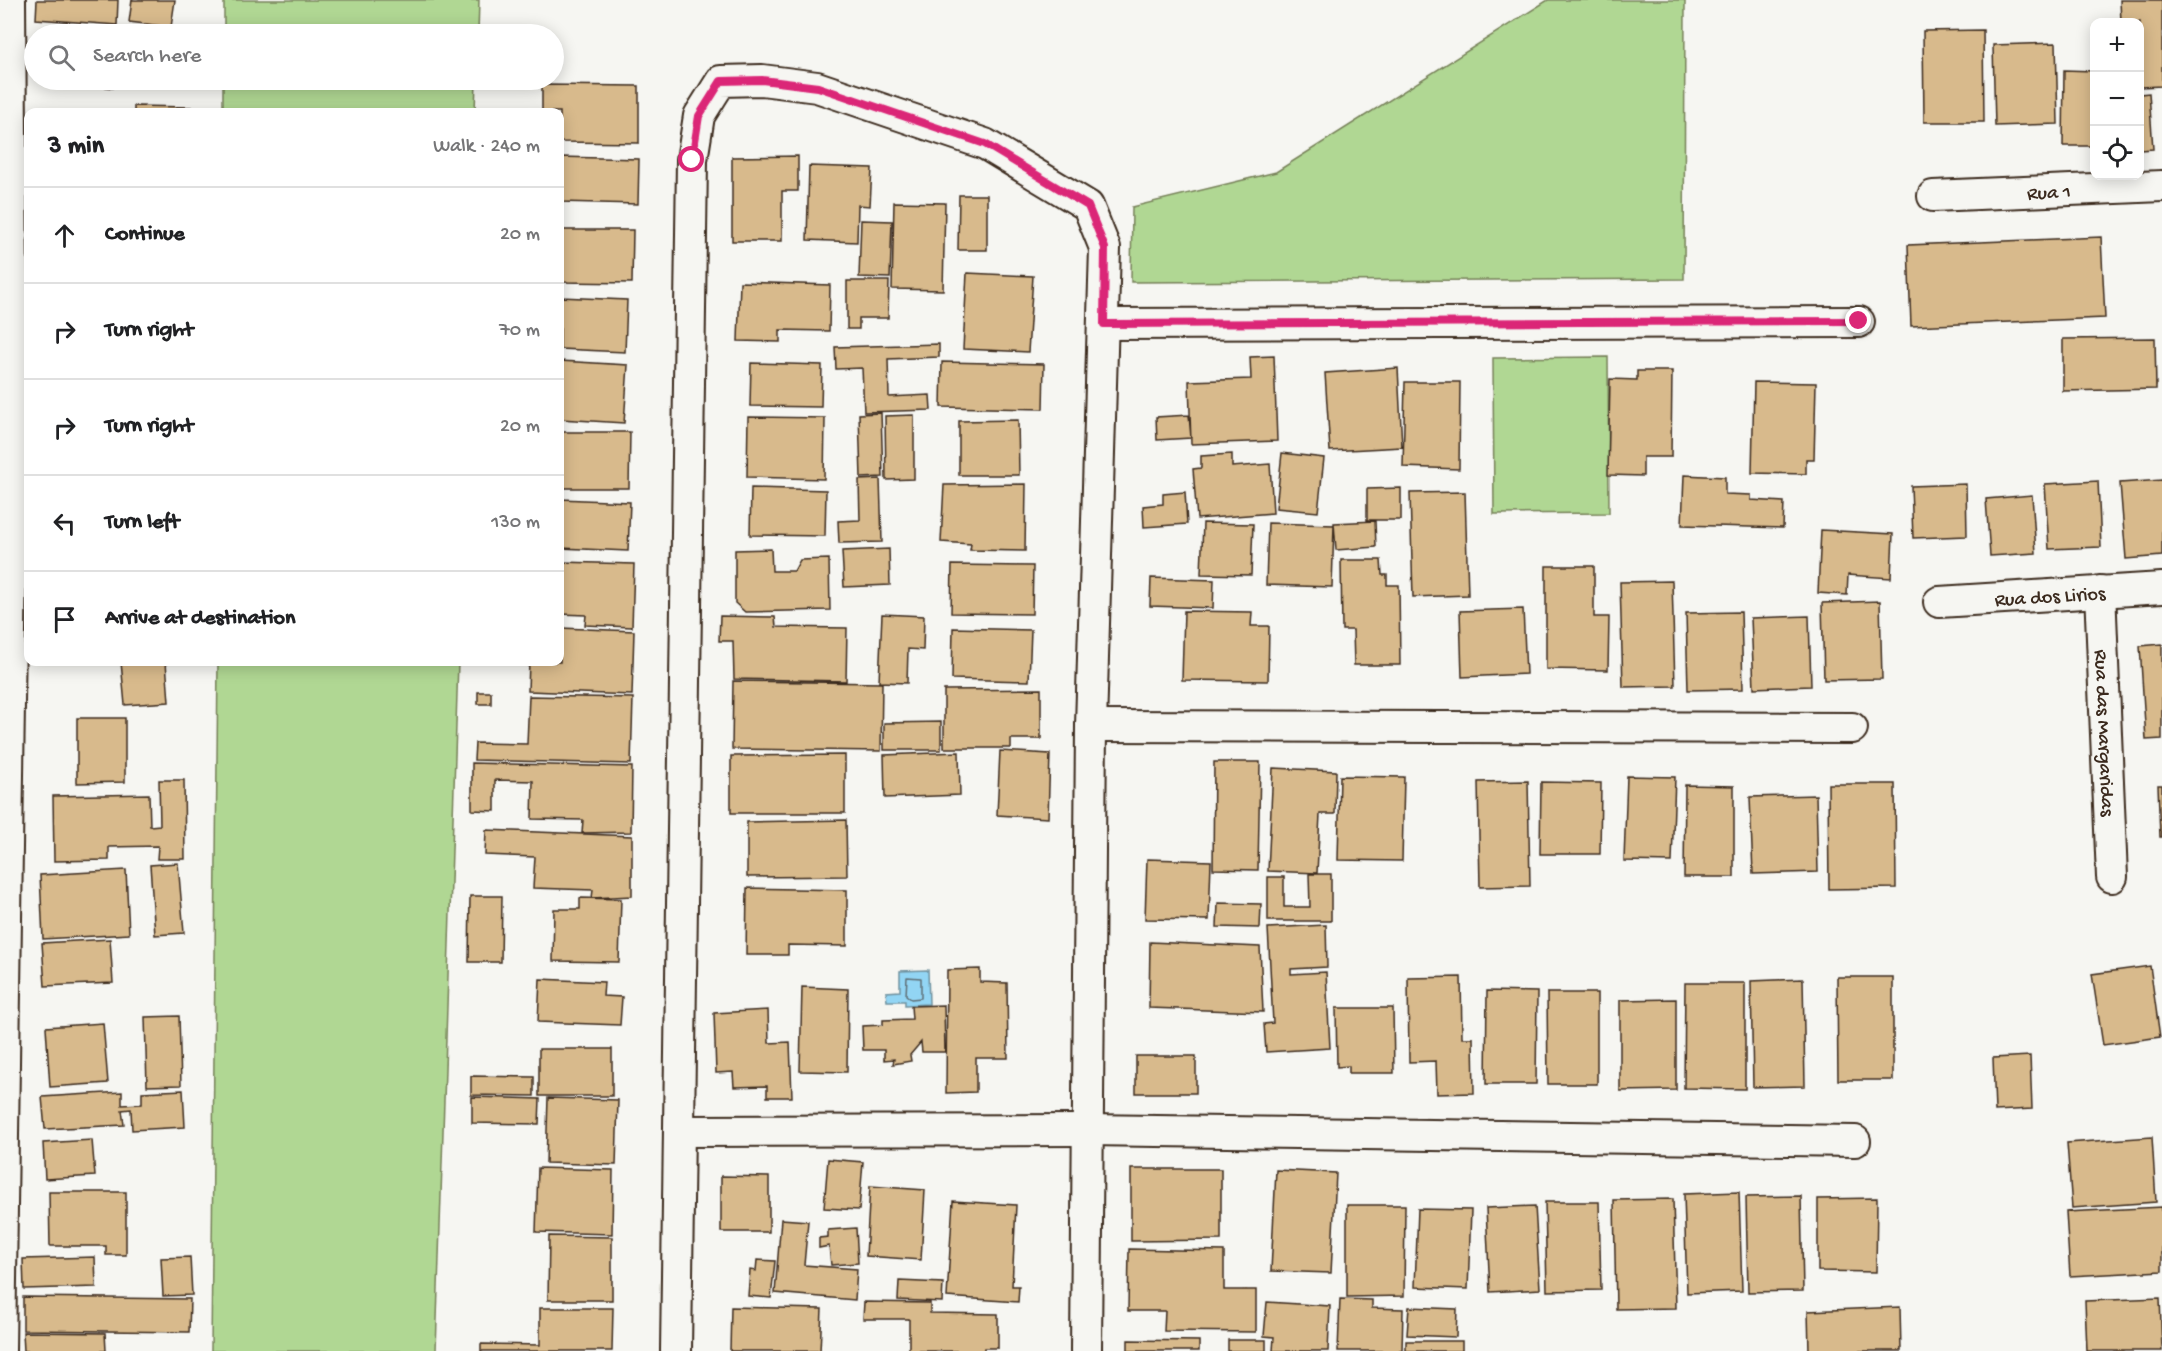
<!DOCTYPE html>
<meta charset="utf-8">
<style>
:root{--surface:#fff;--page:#f6f6f6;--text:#202124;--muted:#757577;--line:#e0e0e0}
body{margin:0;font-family:"Gochi Hand",sans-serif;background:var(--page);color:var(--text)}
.controls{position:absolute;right:18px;top:18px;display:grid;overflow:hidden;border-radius:12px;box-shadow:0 3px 15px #0003}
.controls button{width:54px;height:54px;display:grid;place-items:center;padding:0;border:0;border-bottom:2px solid var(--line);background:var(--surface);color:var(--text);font:30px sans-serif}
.stop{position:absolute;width:18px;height:18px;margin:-14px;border:4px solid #db2777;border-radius:50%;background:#fff}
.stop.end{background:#db2777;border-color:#fff;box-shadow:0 2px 6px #0008}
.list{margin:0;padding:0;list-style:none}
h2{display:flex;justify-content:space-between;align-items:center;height:78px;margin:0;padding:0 24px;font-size:26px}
h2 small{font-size:20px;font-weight:400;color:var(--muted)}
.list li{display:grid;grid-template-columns:39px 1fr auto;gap:18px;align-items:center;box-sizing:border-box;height:96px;padding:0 24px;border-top:2px solid var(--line)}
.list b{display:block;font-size:22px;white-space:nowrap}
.list em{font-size:20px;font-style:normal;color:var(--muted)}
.icon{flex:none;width:33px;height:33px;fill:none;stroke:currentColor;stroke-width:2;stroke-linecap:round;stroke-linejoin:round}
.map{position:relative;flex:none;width:2162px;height:1351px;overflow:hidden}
.search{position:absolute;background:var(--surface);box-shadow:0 3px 15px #0003;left:24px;top:24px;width:540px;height:66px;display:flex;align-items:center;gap:15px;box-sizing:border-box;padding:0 21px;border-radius:33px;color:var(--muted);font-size:22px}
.panel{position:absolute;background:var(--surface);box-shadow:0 3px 15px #0003;left:24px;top:108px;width:540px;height:558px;border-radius:12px}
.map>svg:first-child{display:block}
.green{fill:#b0d793;stroke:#768058;stroke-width:1.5}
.water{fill:#92d5f4;stroke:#6f919e;stroke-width:1.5}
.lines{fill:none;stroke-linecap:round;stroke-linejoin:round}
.shore{stroke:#5e6e74;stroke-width:1.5}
.building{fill:#d8ba8c;stroke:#3b2a1e;stroke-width:1.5}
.street-casing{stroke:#3b2a1e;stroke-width:34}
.street{stroke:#f6f6f2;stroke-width:30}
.route{stroke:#db2777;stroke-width:8}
.labels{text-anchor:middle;stroke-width:6;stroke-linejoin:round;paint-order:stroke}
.street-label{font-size:20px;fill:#3b2a1e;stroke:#f6f6f2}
</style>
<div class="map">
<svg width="2162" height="1351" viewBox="0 0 2162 1351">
<rect width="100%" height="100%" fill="#f6f6f2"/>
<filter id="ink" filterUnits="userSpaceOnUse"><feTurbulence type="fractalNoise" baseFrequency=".0167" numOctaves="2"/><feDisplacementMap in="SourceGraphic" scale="12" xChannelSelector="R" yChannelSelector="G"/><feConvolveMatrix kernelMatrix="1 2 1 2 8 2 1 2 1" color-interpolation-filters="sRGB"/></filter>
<g filter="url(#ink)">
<path class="green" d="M 224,0 L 479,0 L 478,34 L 224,34 Z
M 1548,0 L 1685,0 L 1684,279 L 1131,282 L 1132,207 L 1276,172 Z
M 223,80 L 476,80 L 475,112 L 223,112 Z
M 1608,357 L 1609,513 L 1494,514 L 1493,358 Z
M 218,662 L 458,662 L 436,1351 L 211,1351 Z"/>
<path class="water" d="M 928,970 L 929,1004 L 905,1005 L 905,1001 L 887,1001 L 886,992 L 900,991 L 900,971 Z"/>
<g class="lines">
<path class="shore" d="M 907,977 L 921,978 L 921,998 L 911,999 L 906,995 Z"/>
</g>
<path class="building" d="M 37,0 L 118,0 L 117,25 L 36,19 Z
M 132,0 L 175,0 L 171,27 L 129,22 Z
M 2120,0 L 2162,0 L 2162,86 L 2140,87 L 2140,22 L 2121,22 Z
M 1983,30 L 1984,122 L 1924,122 L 1923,31 Z
M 2056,43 L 2058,124 L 1995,126 L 1993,45 Z
M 2064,70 L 2094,71 L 2094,146 L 2063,146 Z
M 52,80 L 114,80 L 113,88 Z
M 542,85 L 639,86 L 639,143 L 560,142 L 560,112 L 542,112 Z
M 2149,93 L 2153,149 L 2140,150 L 2140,94 Z
M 134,106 L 191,107 L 191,112 L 134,112 Z
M 798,156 L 798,191 L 782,191 L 782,241 L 732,241 L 732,157 Z
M 560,157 L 639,159 L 638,204 L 560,202 Z
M 809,166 L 872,168 L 870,206 L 858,205 L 857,242 L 807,240 Z
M 959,195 L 987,195 L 987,250 L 958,250 Z
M 894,202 L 945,203 L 943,290 L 892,289 Z
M 861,220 L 892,221 L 890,278 L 859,277 Z
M 560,230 L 633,230 L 632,283 L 560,282 Z
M 2101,237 L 2105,318 L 1911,326 L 1908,245 Z
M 967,273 L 1033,276 L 1028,352 L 963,349 Z
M 847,281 L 889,281 L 888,318 L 859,318 L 859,329 L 847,329 Z
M 740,282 L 830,285 L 829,331 L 780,330 L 780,342 L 738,341 Z
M 560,297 L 627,300 L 625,352 L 560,349 Z
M 2155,338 L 2156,389 L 2063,391 L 2063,339 Z
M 939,344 L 939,357 L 888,359 L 889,397 L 930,395 L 931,410 L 864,412 L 862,368 L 836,369 L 835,347 Z
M 1274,356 L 1277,441 L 1191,444 L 1189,381 L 1251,379 L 1250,357 Z
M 560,361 L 628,365 L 624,423 L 560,419 Z
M 942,362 L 1044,364 L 1043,409 L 941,407 Z
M 751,363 L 822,365 L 821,407 L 750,406 Z
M 1398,368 L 1402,447 L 1330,451 L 1325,373 Z
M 1637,371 L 1672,371 L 1671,457 L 1643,457 L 1643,476 L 1608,475 L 1610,379 L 1637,380 Z
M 1405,382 L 1460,382 L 1459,469 L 1403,467 Z
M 1754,382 L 1816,383 L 1814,459 L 1806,459 L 1806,474 L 1752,473 Z
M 881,413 L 883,477 L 861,478 L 859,414 Z
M 914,415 L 914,479 L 886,480 L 885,416 Z
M 1189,415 L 1191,438 L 1157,440 L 1156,417 Z
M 748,417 L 825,418 L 824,479 L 747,477 Z
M 1018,420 L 1019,475 L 959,475 L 959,421 Z
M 560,432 L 630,432 L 629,488 L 560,488 Z
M 1282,453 L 1324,458 L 1318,512 L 1276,508 Z
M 1232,454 L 1232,467 L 1270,464 L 1273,513 L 1197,519 L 1193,469 L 1201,468 L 1201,456 Z
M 1684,475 L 1725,477 L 1725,494 L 1751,495 L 1751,500 L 1784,502 L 1783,528 L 1682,525 Z
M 880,479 L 882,542 L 839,543 L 838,521 L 860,520 L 859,480 Z
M 2162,480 L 2162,556 L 2126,559 L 2120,483 Z
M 2098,481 L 2101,547 L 2049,549 L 2045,484 Z
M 1026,484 L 1025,551 L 970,550 L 971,544 L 941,542 L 944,485 Z
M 1966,484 L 1967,536 L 1913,538 L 1911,486 Z
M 751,488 L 826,490 L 825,536 L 750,535 Z
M 1401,488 L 1401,520 L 1367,520 L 1367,489 Z
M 1185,492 L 1187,524 L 1144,527 L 1143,506 L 1163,504 L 1163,494 Z
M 1465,492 L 1468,595 L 1413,597 L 1410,493 Z
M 2032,495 L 2036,553 L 1990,556 L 1986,499 Z
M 560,499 L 630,502 L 628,551 L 560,548 Z
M 1375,521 L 1376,547 L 1336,550 L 1334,523 Z
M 1203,523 L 1253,524 L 1251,575 L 1201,574 Z
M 1268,523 L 1334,525 L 1332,587 L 1266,585 Z
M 1821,530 L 1893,534 L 1891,578 L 1848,575 L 1847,595 L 1818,593 Z
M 771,549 L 772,571 L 794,571 L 800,560 L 829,559 L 830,610 L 745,612 L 735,603 L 735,550 Z
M 889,549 L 890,585 L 844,587 L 842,551 Z
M 1341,560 L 1381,560 L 1382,575 L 1387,575 L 1387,585 L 1399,585 L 1400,665 L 1354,665 L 1353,630 L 1342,630 Z
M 560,562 L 634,564 L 632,627 L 585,625 L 586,615 L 560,614 Z
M 952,565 L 1033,566 L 1032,614 L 951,613 Z
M 1546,566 L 1594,566 L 1594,617 L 1609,617 L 1608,670 L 1546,669 Z
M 1151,578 L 1214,580 L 1213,608 L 1150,606 Z
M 1672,581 L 1675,686 L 1623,687 L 1620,582 Z
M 1880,601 L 1882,679 L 1824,680 L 1822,603 Z
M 1523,609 L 1526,674 L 1462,677 L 1460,611 Z
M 1184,611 L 1252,612 L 1251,626 L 1269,626 L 1268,681 L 1182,680 Z
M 1741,612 L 1743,689 L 1688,690 L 1686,613 Z
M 882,614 L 924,616 L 923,650 L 908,649 L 907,683 L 879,682 Z
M 720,616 L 775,617 L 776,627 L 847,628 L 846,681 L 734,679 L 733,641 L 719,641 Z
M 1809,616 L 1811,686 L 1754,688 L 1751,618 Z
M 560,628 L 634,631 L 632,695 L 528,691 L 529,662 L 560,662 Z
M 953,628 L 1031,630 L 1029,681 L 952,679 Z
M 2162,644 L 2162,739 L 2146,740 L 2140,646 Z
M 121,662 L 166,662 L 169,702 L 125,705 Z
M 733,681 L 882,683 L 881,751 L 732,749 Z
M 1041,689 L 1041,739 L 1011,739 L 1011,748 L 944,748 L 944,690 Z
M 478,692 L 491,692 L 491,704 L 478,704 Z
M 529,696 L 633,698 L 631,764 L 474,760 L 475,743 L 527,744 Z
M 77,718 L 125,718 L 125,782 L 77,783 Z
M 941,722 L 941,750 L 884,750 L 884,723 Z
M 1000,751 L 1050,754 L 1048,818 L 997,815 Z
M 959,752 L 960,795 L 885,798 L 884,755 Z
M 845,755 L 845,813 L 731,813 L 731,756 Z
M 1214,762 L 1260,762 L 1258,870 L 1213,869 Z
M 472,763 L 632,767 L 631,832 L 582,833 L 583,820 L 532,819 L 533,781 L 495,780 L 495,811 L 472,810 Z
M 1273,768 L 1336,771 L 1335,814 L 1320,814 L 1317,873 L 1268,871 Z
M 1340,776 L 1404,777 L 1402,861 L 1338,860 Z
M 1627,776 L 1675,777 L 1672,862 L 1624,861 Z
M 159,780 L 184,780 L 185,859 L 157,859 L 158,846 L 109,847 L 109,860 L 54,861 L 53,796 L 149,794 L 150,826 L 160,825 Z
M 1528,781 L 1530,886 L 1480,887 L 1478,782 Z
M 1541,782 L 1601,783 L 1600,854 L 1540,854 Z
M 1828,784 L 1895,784 L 1896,888 L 1829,889 Z
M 1685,785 L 1734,786 L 1734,877 L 1684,877 Z
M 2158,785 L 2162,785 L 2162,837 L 2160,837 Z
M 1816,795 L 1818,872 L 1753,874 L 1750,797 Z
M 846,820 L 847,876 L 747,877 L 747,822 Z
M 486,830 L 632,836 L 632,896 L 592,898 L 593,890 L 533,888 L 535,857 L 485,855 Z
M 1147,859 L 1211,861 L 1209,920 L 1145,919 Z
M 178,863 L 184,933 L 155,935 L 150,865 Z
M 126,870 L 129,934 L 43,939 L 40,875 Z
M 1309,874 L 1331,874 L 1331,921 L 1268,921 L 1268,877 L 1284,877 L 1284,907 L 1310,907 Z
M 747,888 L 847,890 L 847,946 L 788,945 L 788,955 L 746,955 Z
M 470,896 L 502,896 L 501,962 L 469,962 Z
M 580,898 L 621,899 L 619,962 L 553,961 L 554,909 L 580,909 Z
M 1218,903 L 1261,904 L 1260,928 L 1217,927 Z
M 1326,925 L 1327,967 L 1291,969 L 1291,974 L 1326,972 L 1330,1048 L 1266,1052 L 1264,1024 L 1273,1023 L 1268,928 Z
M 110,939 L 113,983 L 45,986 L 42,943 Z
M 1150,942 L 1260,947 L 1263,1012 L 1149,1008 Z
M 2150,966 L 2160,1037 L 2103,1045 L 2092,974 Z
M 980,969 L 980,982 L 1007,983 L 1008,1058 L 976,1058 L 976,1092 L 946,1093 L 947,970 Z
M 1461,977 L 1462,1038 L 1473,1038 L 1474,1093 L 1437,1094 L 1436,1061 L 1409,1062 L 1408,978 Z
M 1837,977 L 1893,977 L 1893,1080 L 1838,1080 Z
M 540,979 L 604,982 L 603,996 L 622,997 L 620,1025 L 538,1022 Z
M 1803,979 L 1805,1086 L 1753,1087 L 1751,981 Z
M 1685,983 L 1745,983 L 1745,1089 L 1684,1088 Z
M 802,987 L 848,989 L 847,1072 L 800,1071 Z
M 1487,991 L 1537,992 L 1536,1084 L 1486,1084 Z
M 1547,993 L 1597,993 L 1597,1084 L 1548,1084 Z
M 1676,999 L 1676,1090 L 1620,1091 L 1620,1000 Z
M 944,1005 L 945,1052 L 922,1052 L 921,1042 L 910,1055 L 911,1061 L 893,1064 L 894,1059 L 884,1060 L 884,1050 L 863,1050 L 862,1026 L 883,1025 L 883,1020 L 912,1019 L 911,1006 Z
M 1336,1008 L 1393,1008 L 1394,1073 L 1349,1073 L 1349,1066 L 1337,1067 Z
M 768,1010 L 769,1043 L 790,1042 L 792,1097 L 767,1097 L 767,1086 L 734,1087 L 733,1072 L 716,1073 L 714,1013 Z
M 179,1016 L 181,1085 L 147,1086 L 145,1017 Z
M 103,1023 L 108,1083 L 50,1087 L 46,1027 Z
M 539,1049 L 612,1049 L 612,1096 L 539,1096 Z
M 1136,1056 L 1196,1056 L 1196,1093 L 1136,1093 Z
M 2030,1056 L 2032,1109 L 1995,1111 L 1993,1058 Z
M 471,1076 L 534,1077 L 534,1096 L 471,1095 Z
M 183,1090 L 185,1127 L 132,1130 L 131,1109 L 122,1110 L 124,1125 L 45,1129 L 42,1097 L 122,1092 L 122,1105 L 142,1104 L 142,1092 Z
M 472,1097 L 540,1099 L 539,1124 L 472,1123 Z
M 548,1098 L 618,1100 L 616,1165 L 546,1163 Z
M 2152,1137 L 2156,1202 L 2072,1208 L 2067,1143 Z
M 92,1140 L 95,1176 L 45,1179 L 43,1143 Z
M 828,1159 L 863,1162 L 859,1210 L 824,1208 Z
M 538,1168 L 613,1170 L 612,1234 L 536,1232 Z
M 1131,1169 L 1221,1169 L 1221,1240 L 1131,1241 Z
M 1276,1170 L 1336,1173 L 1331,1273 L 1271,1271 Z
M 721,1176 L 769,1177 L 769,1232 L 721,1232 Z
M 870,1186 L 925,1190 L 921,1260 L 866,1256 Z
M 49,1192 L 126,1192 L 126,1255 L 106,1255 L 106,1246 L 50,1246 Z
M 1739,1192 L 1742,1291 L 1687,1293 L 1684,1194 Z
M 1801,1196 L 1803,1291 L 1748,1292 L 1746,1197 Z
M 1877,1198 L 1876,1272 L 1818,1271 L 1818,1199 Z
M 1673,1199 L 1676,1308 L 1616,1309 L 1614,1200 Z
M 953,1201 L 1016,1205 L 1012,1286 L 1019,1286 L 1018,1302 L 947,1297 Z
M 1545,1202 L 1599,1202 L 1601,1290 L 1547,1291 Z
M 1347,1205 L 1405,1205 L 1404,1296 L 1347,1297 Z
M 1535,1206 L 1540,1289 L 1490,1292 L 1486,1208 Z
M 2162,1207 L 2162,1271 L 2070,1276 L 2066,1212 Z
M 1418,1209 L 1471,1210 L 1468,1289 L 1415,1287 Z
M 781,1219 L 808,1221 L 804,1265 L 857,1269 L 855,1300 L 775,1293 Z
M 856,1228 L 858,1263 L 831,1265 L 829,1246 L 819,1248 L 819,1238 L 828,1237 L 828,1230 Z
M 549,1236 L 612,1237 L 612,1300 L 548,1300 Z
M 1129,1249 L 1224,1251 L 1224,1290 L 1256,1290 L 1256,1332 L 1164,1331 L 1165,1311 L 1128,1311 Z
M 95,1257 L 96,1287 L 24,1289 L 23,1259 Z
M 190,1257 L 192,1295 L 163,1296 L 161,1258 Z
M 757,1260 L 775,1261 L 771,1298 L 748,1296 L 750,1270 L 756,1271 Z
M 899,1281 L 943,1283 L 942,1302 L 898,1300 Z
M 23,1297 L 190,1299 L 189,1332 L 23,1330 Z
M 2160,1298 L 2162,1351 L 2087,1351 L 2085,1301 Z
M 1340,1299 L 1372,1300 L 1372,1308 L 1403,1309 L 1402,1351 L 1338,1351 Z
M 864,1302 L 930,1303 L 930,1313 L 998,1314 L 998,1348 L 984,1348 L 984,1351 L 909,1351 L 909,1319 L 863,1319 Z
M 1267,1302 L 1330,1306 L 1328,1351 L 1273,1351 L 1274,1337 L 1264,1336 Z
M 731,1307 L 822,1309 L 820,1351 L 730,1351 Z
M 1409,1307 L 1457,1309 L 1456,1337 L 1407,1335 Z
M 1900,1307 L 1901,1351 L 1809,1351 L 1808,1311 Z
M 540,1308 L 613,1308 L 612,1351 L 481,1351 L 481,1344 L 540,1345 Z
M 23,1332 L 105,1333 L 106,1351 L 24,1351 Z
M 1128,1340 L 1199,1341 L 1199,1351 L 1128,1351 Z
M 1228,1340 L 1266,1340 L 1266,1351 L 1228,1351 Z
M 1406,1341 L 1462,1341 L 1462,1351 L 1406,1351 Z"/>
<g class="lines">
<g class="street-casing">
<g id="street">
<path id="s1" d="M 1933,196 L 2162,186"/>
<path d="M 1104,324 L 1859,322"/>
<path id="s2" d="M 2100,591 L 2112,877"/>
<path id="s3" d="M 1939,602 L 2162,588"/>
<path d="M 1091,726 L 1852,728"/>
<path d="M 679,1131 L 1087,1130 L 1855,1141"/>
<path d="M 0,1351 L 13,416 L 10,0"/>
<path d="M 676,1351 L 692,160 L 699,116 L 721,81 L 762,80 L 817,87 L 985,144 L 1088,206 L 1105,248 L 1091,726 L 1086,1351"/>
</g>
</g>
<use href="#street" class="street"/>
</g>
</g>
<g class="lines" filter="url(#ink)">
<path class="route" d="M 692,160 L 699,116 L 721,81 L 762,80 L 818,87 L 985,144 L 1088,206 L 1105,248 L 1104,324 L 1859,321"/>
</g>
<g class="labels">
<g class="street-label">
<text dy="7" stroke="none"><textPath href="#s1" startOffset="116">Rua 1</textPath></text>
<text dy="7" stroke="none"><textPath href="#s3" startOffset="111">Rua dos Lirios</textPath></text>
<text dy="7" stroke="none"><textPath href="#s2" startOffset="142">Rua das Margaridas</textPath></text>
</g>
</g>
</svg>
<div class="controls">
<button>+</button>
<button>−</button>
<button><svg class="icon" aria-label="locate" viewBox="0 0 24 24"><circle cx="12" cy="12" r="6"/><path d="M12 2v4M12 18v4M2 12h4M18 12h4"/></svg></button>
</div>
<div class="stop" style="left:692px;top:160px"></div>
<div class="stop end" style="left:1859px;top:321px"></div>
<div class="search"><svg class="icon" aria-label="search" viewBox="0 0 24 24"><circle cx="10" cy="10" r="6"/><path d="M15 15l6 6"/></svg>Search here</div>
<section class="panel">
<h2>3 min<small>Walk · 240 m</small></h2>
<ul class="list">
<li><svg class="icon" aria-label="ahead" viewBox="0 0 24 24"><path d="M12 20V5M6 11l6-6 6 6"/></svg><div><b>Continue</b></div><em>20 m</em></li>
<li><svg class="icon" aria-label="right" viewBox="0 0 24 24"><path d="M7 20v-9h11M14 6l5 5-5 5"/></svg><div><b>Turn right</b></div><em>70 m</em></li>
<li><svg class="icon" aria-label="right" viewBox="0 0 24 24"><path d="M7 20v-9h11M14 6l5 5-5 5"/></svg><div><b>Turn right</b></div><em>20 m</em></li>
<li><svg class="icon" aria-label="left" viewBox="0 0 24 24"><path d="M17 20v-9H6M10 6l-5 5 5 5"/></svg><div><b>Turn left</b></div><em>130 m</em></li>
<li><svg class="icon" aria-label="arrive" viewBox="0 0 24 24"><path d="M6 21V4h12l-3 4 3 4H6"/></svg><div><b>Arrive at destination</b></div></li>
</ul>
</section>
</div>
